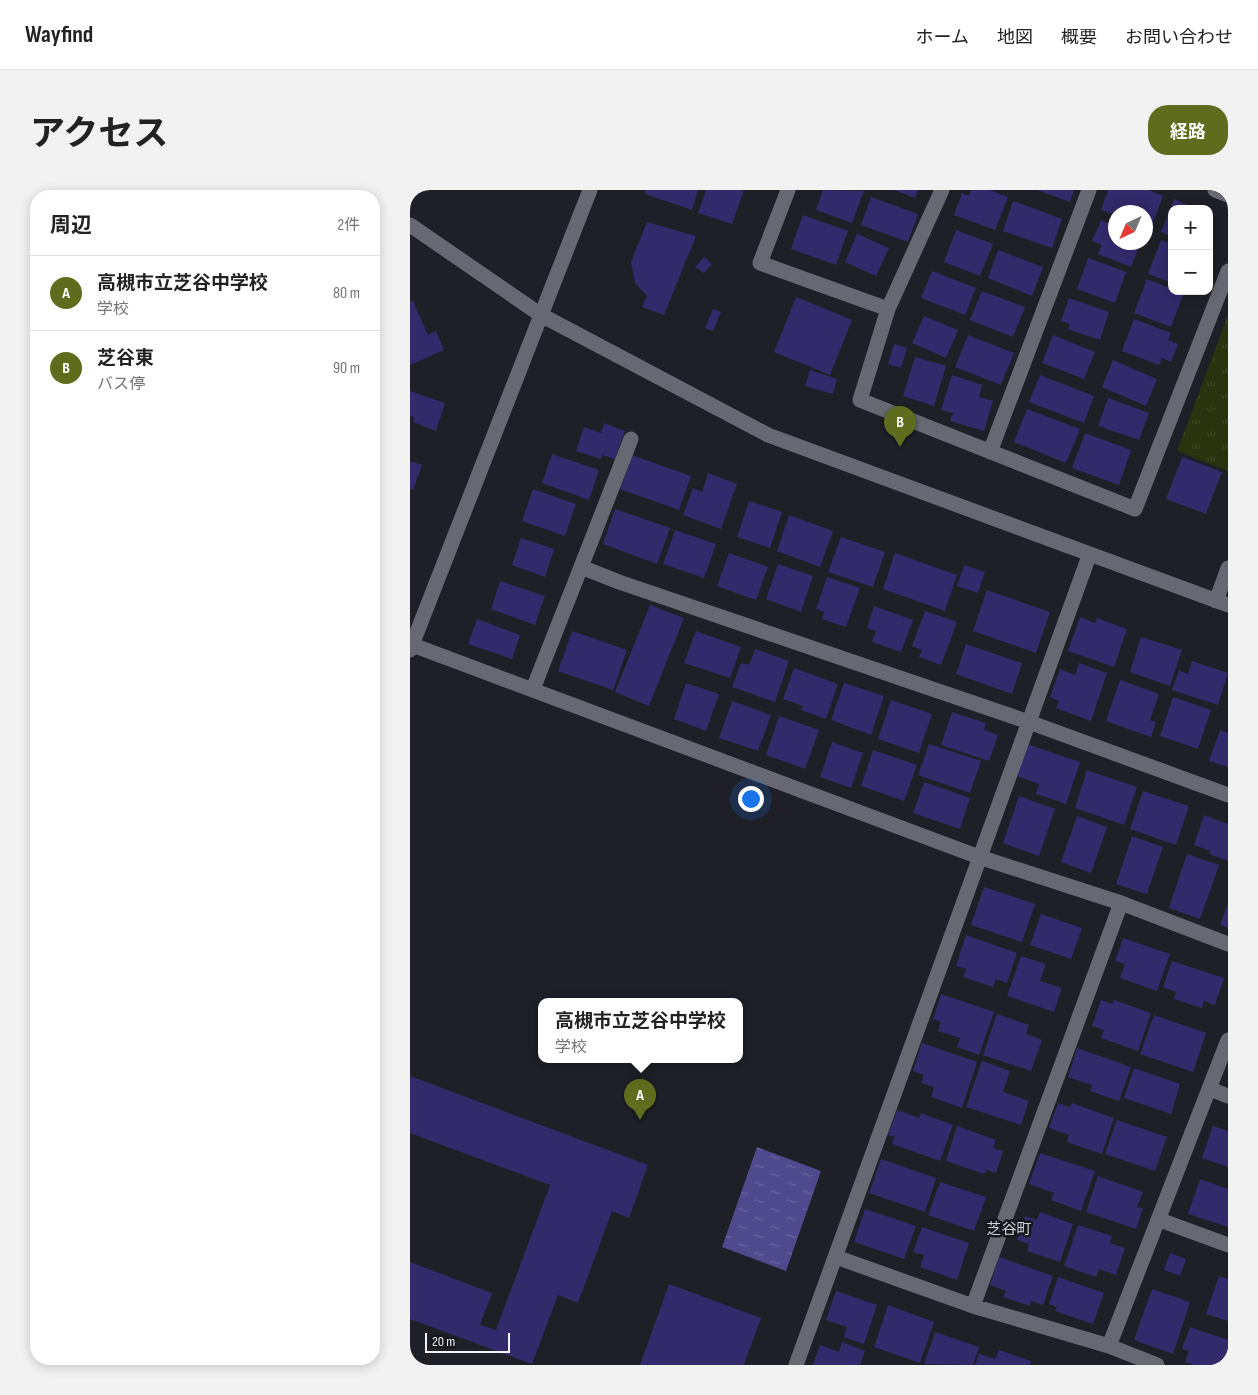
<!DOCTYPE html>
<html lang="ja">
<meta charset="utf-8">
<style>
:root{--surface:#fff;--page:#f2f2f2;--text:#222;--muted:#767676;--line:#e0e0e0;--accent:#5f6c1e}
body{margin:0;font-family:"Sofia Sans Condensed","Noto Sans JP",sans-serif;background:var(--page);color:var(--text)}
.controls{position:absolute;right:15px;top:15px;display:grid;overflow:hidden;border-radius:10px;box-shadow:0 2px 12px #0003}
.controls button{width:45px;height:45px;display:grid;place-items:center;padding:0;border:0;border-bottom:1px solid var(--line);background:var(--surface);color:var(--text);font:25px sans-serif}
.compass{position:absolute;left:698px;top:15px;width:45px;height:45px;border-radius:50%;background:var(--surface);box-shadow:0 2px 12px #0003;rotate:224deg}
.scale{position:absolute;left:15px;bottom:12px;width:85px;box-sizing:border-box;padding-left:5px;border:2px solid #f1f1f7;border-top:0;font-size:14px;line-height:18px;white-space:nowrap;color:#f1f1f7;-webkit-text-stroke:4px #16161d;paint-order:stroke}
.you{position:absolute;left:340px;top:608px;width:18px;height:18px;margin:-12px;border:4px solid #fff;border-radius:50%;background:#1a73e8;box-shadow:0 0 0 8px #1a73e833}
.badge{display:grid;place-items:center;width:32px;height:32px;border-radius:50%;background:var(--accent);color:#fff;font-size:16px;font-weight:700}
.pin{position:absolute;translate:-50% -41px;filter:drop-shadow(0 1px 2px #0008)}
.pin::after{content:'';position:absolute;top:26px;width:18px;height:15px;background:inherit;clip-path:polygon(0 0,100% 0,50% 100%)}
.popup{position:absolute;left:128px;top:808px;width:205px;height:65px;box-sizing:border-box;display:grid;place-content:center;border-radius:10px;background:var(--surface);filter:drop-shadow(0 1px 4px #0005);font-size:16px;white-space:nowrap;color:var(--muted)}
.popup b{font-size:19px;color:var(--text)}
.popup::after{content:'';position:absolute;left:50%;top:100%;margin-left:-10px;border:10px solid transparent;border-top-color:var(--surface)}
.list{margin:0;padding:0;list-style:none}
h2{display:flex;justify-content:space-between;align-items:center;height:65px;margin:0;padding:0 20px;font-size:21px}
h2 small{font-size:16px;font-weight:400;color:var(--muted)}
.list li{display:grid;grid-template-columns:32px 1fr auto;gap:15px;align-items:center;box-sizing:border-box;height:75px;padding:0 20px;border-top:1px solid var(--line)}
.list b{display:block;font-size:19px;white-space:nowrap}
.list p{margin:0;font-size:16px;white-space:nowrap;color:var(--muted)}
.list em{font-size:16px;font-style:normal;color:var(--muted)}
.map{position:relative;flex:none;width:818px;height:1175px;overflow:hidden;border-radius:20px}
header{display:flex;align-items:center;gap:30px;box-sizing:border-box;height:70px;padding:0 25px;background:var(--surface);border-bottom:1px solid var(--line)}
header strong{font-size:24px}
nav{display:flex;gap:28px;margin-inline-start:auto;font-size:18px}
.intro{display:flex;align-items:center;justify-content:space-between;box-sizing:border-box;height:120px;padding:0 30px}
h1{margin:0;font-size:35px}
.button{padding:12px 22px;border-radius:20px;background:var(--accent);color:#fff;font-size:18px;font-weight:700}
main{display:flex;gap:30px;padding:0 30px}
aside{flex:1;background:var(--surface);border-radius:20px;box-shadow:0 2px 12px #0003}
.map>svg:first-child{display:block}
.park{fill:url(#park-tufts)}
.water{fill:url(#water-ripples)}
.building{fill:#332a6b}
.lines{fill:none;stroke-linecap:round;stroke-linejoin:round}
.minor{stroke:#686872;stroke-width:15}
.labels{text-anchor:middle;stroke-width:5;stroke-linejoin:round;paint-order:stroke}
.neighbourhood-label{font-size:15px;fill:#d0d0db;stroke:#16161d}
</style>
<header>
<strong>Wayfind</strong>
<nav><a>ホーム</a><a>地図</a><a>概要</a><a>お問い合わせ</a></nav>
</header>
<div class="intro"><h1>アクセス</h1><a class="button">経路</a></div>
<main>
<aside>
<h2>周辺<small>2件</small></h2>
<ul class="list">
<li><span class="badge">A</span><div><b>高槻市立芝谷中学校</b><p>学校</p></div><em>80 m</em></li>
<li><span class="badge">B</span><div><b>芝谷東</b><p>バス停</p></div><em>90 m</em></li>
</ul>
</aside>
<div class="map">
<svg width="818" height="1175" viewBox="0 0 818 1175">
<defs>
<pattern id="park-tufts" width="24" height="20" patternUnits="userSpaceOnUse" patternTransform="scale(1.25)"><rect width="24" height="20" fill="#2a320e"/><path d="M3 7l-1-3M5 7V3M7 7l1-3M15 17l-1-3M17 17v-4M19 17l1-3" fill="none" stroke="#3f4626"/></pattern>
<pattern id="water-ripples" width="26" height="14" patternUnits="userSpaceOnUse" patternTransform="scale(1.25)"><rect width="26" height="14" fill="#4f498d"/><path d="M2 4q2-2 4 0t4 0M15 11q2-2 4 0t4 0" fill="none" stroke="#69649e"/></pattern>
</defs>
<rect width="100%" height="100%" fill="#1f1f27"/>
<path class="park" d="M 818,125 L 818,281 L 767,261 Z"/>
<path class="water" d="M 347,957 L 411,981 L 376,1081 L 312,1057 Z"/>
<path class="building" d="M 236,0 L 288,0 L 282,20 L 235,4 Z
M 296,0 L 334,0 L 322,34 L 288,23 Z
M 413,0 L 454,1 L 442,33 L 406,20 Z
M 484,0 L 508,0 L 505,8 Z
M 561,0 L 580,0 L 598,7 L 585,40 L 544,25 L 552,3 L 559,6 Z
M 627,0 L 664,0 L 660,12 Z
M 698,0 L 738,0 L 753,6 L 741,38 L 736,36 L 736,22 L 706,22 L 706,25 L 691,20 Z
M 461,7 L 508,24 L 498,52 L 451,35 Z
M 764,9 L 787,19 L 762,19 L 762,47 L 751,42 Z
M 603,11 L 652,29 L 642,58 L 593,41 Z
M 393,25 L 438,41 L 426,75 L 381,59 Z
M 691,30 L 706,36 L 706,52 L 731,52 L 721,77 L 688,64 L 692,55 L 682,51 Z
M 237,32 L 286,46 L 254,125 L 232,117 L 237,106 L 225,93 L 221,72 Z
M 546,40 L 583,54 L 570,86 L 534,72 Z
M 447,44 L 479,58 L 466,86 L 435,72 Z
M 751,50 L 762,54 L 762,93 L 738,84 Z
M 588,60 L 633,77 L 622,106 L 578,88 Z
M 294,67 L 302,74 L 294,83 L 285,77 Z
M 678,68 L 716,82 L 705,113 L 667,99 Z
M 522,81 L 566,98 L 555,125 L 511,108 Z
M 737,89 L 762,99 L 762,101 L 774,103 L 761,137 L 724,123 Z
M 572,101 L 615,117 L 603,147 L 560,130 Z
M 386,107 L 442,130 L 420,185 L 364,162 Z
M 659,108 L 699,122 L 690,150 L 658,139 L 660,134 L 651,131 Z
M 3,111 L 18,145 L 26,141 L 34,160 L 0,175 L 0,112 Z
M 303,119 L 311,122 L 303,141 L 295,138 Z
M 514,126 L 548,140 L 536,168 L 502,153 Z
M 724,129 L 761,143 L 758,150 L 768,154 L 761,172 L 752,168 L 749,175 L 712,161 Z
M 558,145 L 604,163 L 591,195 L 545,177 Z
M 643,145 L 685,162 L 674,189 L 632,173 Z
M 484,154 L 497,158 L 491,178 L 478,174 Z
M 505,167 L 536,176 L 524,216 L 493,206 Z
M 703,170 L 747,189 L 736,216 L 692,197 Z
M 400,180 L 427,189 L 423,204 L 395,196 Z
M 542,185 L 572,195 L 569,207 L 583,211 L 574,241 L 540,231 L 543,223 L 531,220 Z
M 630,185 L 684,206 L 674,233 L 619,212 Z
M 0,201 L 35,213 L 26,241 L 3,232 L 4,227 L 0,226 Z
M 698,208 L 739,223 L 729,250 L 688,236 Z
M 617,219 L 670,239 L 656,273 L 604,252 Z
M 194,233 L 215,241 L 205,269 L 192,265 L 191,269 L 166,261 L 174,237 L 191,243 Z
M 675,243 L 721,260 L 709,295 L 662,278 Z
M 142,264 L 189,280 L 179,310 L 132,293 Z
M 222,265 L 281,286 L 269,320 L 210,299 Z
M 772,267 L 812,282 L 796,324 L 756,309 Z
M 0,271 L 12,275 L 3,300 L 0,299 Z
M 298,283 L 327,294 L 311,339 L 273,325 L 283,298 L 292,302 Z
M 123,299 L 166,314 L 155,346 L 112,331 Z
M 339,311 L 372,322 L 360,358 L 327,347 Z
M 205,319 L 260,338 L 247,374 L 193,354 Z
M 379,325 L 423,341 L 410,377 L 367,361 Z
M 265,340 L 306,354 L 294,388 L 253,374 Z
M 431,347 L 475,362 L 463,397 L 418,382 Z
M 111,348 L 144,359 L 135,387 L 102,375 Z
M 319,363 L 358,377 L 346,410 L 307,396 Z
M 485,363 L 547,385 L 535,421 L 473,399 Z
M 368,374 L 403,386 L 391,422 L 356,409 Z
M 554,375 L 575,382 L 568,403 L 547,396 Z
M 417,387 L 450,398 L 436,437 L 412,429 L 414,422 L 406,419 Z
M 90,391 L 135,406 L 125,435 L 81,419 Z
M 577,400 L 640,422 L 626,463 L 563,441 Z
M 240,415 L 274,428 L 239,516 L 205,502 Z
M 464,416 L 503,430 L 491,462 L 462,452 L 466,441 L 457,438 Z
M 515,421 L 547,432 L 531,475 L 509,467 L 512,460 L 502,456 Z
M 670,427 L 685,433 L 687,428 L 717,439 L 704,477 L 658,461 Z
M 67,429 L 110,445 L 102,469 L 58,454 Z
M 162,441 L 217,460 L 203,500 L 148,481 Z
M 286,441 L 331,457 L 320,488 L 274,473 Z
M 731,447 L 772,460 L 760,496 L 720,482 Z
M 556,454 L 612,473 L 602,504 L 546,484 Z
M 345,459 L 379,471 L 365,512 L 322,497 L 331,473 L 339,475 Z
M 782,471 L 818,483 L 808,515 L 762,500 L 769,480 L 778,484 Z
M 669,473 L 697,483 L 681,531 L 646,518 L 649,511 L 640,507 L 650,479 L 665,485 Z
M 384,478 L 428,494 L 416,529 L 391,520 L 393,516 L 373,509 Z
M 710,490 L 749,504 L 740,530 L 746,532 L 741,547 L 696,531 Z
M 276,493 L 309,504 L 296,541 L 264,529 Z
M 434,493 L 474,506 L 461,545 L 421,530 Z
M 763,507 L 801,520 L 788,559 L 750,546 Z
M 481,510 L 522,524 L 509,563 L 468,549 Z
M 322,511 L 361,525 L 348,561 L 309,548 Z
M 542,522 L 576,533 L 574,540 L 588,545 L 579,571 L 531,555 Z
M 369,526 L 409,540 L 395,579 L 356,565 Z
M 810,540 L 818,543 L 818,577 L 799,571 Z
M 422,552 L 453,563 L 441,598 L 410,587 Z
M 519,554 L 571,571 L 560,603 L 508,585 Z
M 617,554 L 670,572 L 656,614 L 626,604 L 629,594 L 607,586 Z
M 463,560 L 507,575 L 494,611 L 451,596 Z
M 677,580 L 727,597 L 714,635 L 665,618 Z
M 514,592 L 560,608 L 550,639 L 503,623 Z
M 733,601 L 779,616 L 766,655 L 720,639 Z
M 609,606 L 645,619 L 629,666 L 593,653 Z
M 794,625 L 818,634 L 818,671 L 799,664 L 800,661 L 784,655 Z
M 667,626 L 697,637 L 681,683 L 651,672 Z
M 722,646 L 753,657 L 737,704 L 706,694 Z
M 777,664 L 809,675 L 790,729 L 759,718 Z
M 574,697 L 625,714 L 612,752 L 561,735 Z
M 818,713 L 818,738 L 810,735 Z
M 631,724 L 672,738 L 661,769 L 620,755 Z
M 556,745 L 607,763 L 597,793 L 586,789 L 583,797 L 553,787 L 556,779 L 546,776 Z
M 713,748 L 760,764 L 747,801 L 710,788 L 715,774 L 705,771 Z
M 611,766 L 636,774 L 630,791 L 652,798 L 644,822 L 597,806 Z
M 762,771 L 814,788 L 805,815 L 794,811 L 792,818 L 764,809 L 766,802 L 753,797 Z
M 531,804 L 584,822 L 569,865 L 547,857 L 550,848 L 528,841 L 531,832 L 523,829 Z
M 691,810 L 703,814 L 704,810 L 741,823 L 728,861 L 691,848 L 694,840 L 682,836 Z
M 587,824 L 619,835 L 616,844 L 632,850 L 621,881 L 573,865 Z
M 744,825 L 796,843 L 783,882 L 730,864 Z
M 512,853 L 567,872 L 552,918 L 521,907 L 524,897 L 511,893 L 514,885 L 503,881 Z
M 667,858 L 721,877 L 709,911 L 680,901 L 682,895 L 658,887 Z
M 572,871 L 600,881 L 593,902 L 619,911 L 611,935 L 556,917 Z
M 724,878 L 770,894 L 761,924 L 714,908 Z
M 0,886 L 238,975 L 219,1028 L 202,1021 L 168,1113 L 148,1105 L 122,1174 L 0,1129 L 0,1072 L 82,1103 L 70,1135 L 86,1140 L 140,995 L 0,943 Z
M 648,913 L 660,917 L 662,913 L 704,928 L 692,964 L 657,952 L 659,945 L 639,938 Z
M 487,920 L 509,928 L 511,923 L 543,935 L 530,971 L 482,954 L 485,947 L 478,945 Z
M 707,930 L 757,947 L 745,981 L 695,964 Z
M 547,936 L 586,950 L 583,958 L 593,961 L 586,983 L 576,980 L 574,984 L 536,971 Z
M 803,936 L 818,941 L 818,977 L 792,968 Z
M 630,963 L 685,981 L 671,1021 L 641,1010 L 644,1003 L 619,994 Z
M 471,969 L 526,988 L 515,1022 L 459,1003 Z
M 688,986 L 733,1002 L 727,1017 L 733,1018 L 726,1039 L 676,1022 Z
M 790,989 L 818,999 L 818,1037 L 778,1024 Z
M 530,992 L 576,1007 L 564,1041 L 518,1025 Z
M 455,1019 L 506,1036 L 494,1069 L 444,1052 Z
M 630,1022 L 663,1034 L 650,1072 L 617,1061 L 619,1054 L 607,1050 L 615,1026 L 627,1030 Z
M 668,1035 L 702,1046 L 700,1053 L 715,1058 L 706,1085 L 689,1079 L 686,1087 L 654,1076 Z
M 512,1037 L 559,1053 L 547,1090 L 510,1077 L 514,1065 L 503,1062 Z
M 760,1063 L 776,1069 L 770,1086 L 754,1080 Z
M 589,1067 L 643,1086 L 633,1115 L 621,1111 L 620,1116 L 593,1107 L 596,1101 L 580,1095 Z
M 809,1086 L 818,1089 L 818,1131 L 796,1124 Z
M 648,1087 L 694,1103 L 683,1134 L 645,1121 L 647,1117 L 639,1114 Z
M 259,1094 L 351,1128 L 334,1175 L 230,1175 Z
M 742,1099 L 780,1112 L 763,1164 L 724,1150 Z
M 426,1101 L 467,1115 L 454,1154 L 434,1147 L 437,1137 L 416,1130 Z
M 478,1115 L 524,1132 L 510,1173 L 464,1157 Z
M 780,1137 L 818,1150 L 818,1167 L 815,1175 L 783,1175 L 775,1172 L 779,1161 L 772,1159 Z
M 525,1142 L 569,1157 L 563,1175 L 514,1174 Z
M 432,1152 L 455,1161 L 450,1175 L 403,1175 L 410,1155 L 429,1162 Z
M 589,1160 L 621,1171 L 620,1175 L 565,1175 L 569,1164 L 585,1169 Z"/>
<g class="lines">
<path class="minor" d="M 378,0 L 350,73 L 478,119 L 450,210 L 725,319 L 818,81
M 805,0 L 818,5
M 0,35 L 131,125 L 358,245 L 818,415
M 478,119 L 532,0
M 580,262 L 679,0
M 171,377 L 221,249
M 806,411 L 818,378
M 0,454 L 569,667 L 711,713 L 818,754
M 0,460 L 180,0
M 123,499 L 171,377 L 209,392 L 619,532 L 818,605
M 800,899 L 818,906
M 750,1030 L 818,1055
M 426,1067 L 563,1116 L 699,1156 L 747,1175
M 563,1116 L 711,713
M 699,1156 L 818,850
M 386,1175 L 679,366"/>
</g>
<g class="labels">
<g class="neighbourhood-label">
<text x="599" y="1044">芝谷町</text>
</g>
</g>
</svg>
<div class="controls">
<button>+</button>
<button>−</button>
</div>
<svg class="compass" viewBox="-18 -18 36 36"><path d="M0-13l5 13h-10z" fill="#e53935"/><path d="M0 13l5-13h-10z" fill="#767676"/></svg>
<div class="scale">20 m</div>
<div class="you"></div>
<div class="pin badge" style="left:230px;top:930px">A</div>
<div class="popup"><b>高槻市立芝谷中学校</b>学校</div>
<div class="pin badge" style="left:490px;top:257px">B</div>
</div>
</main>
